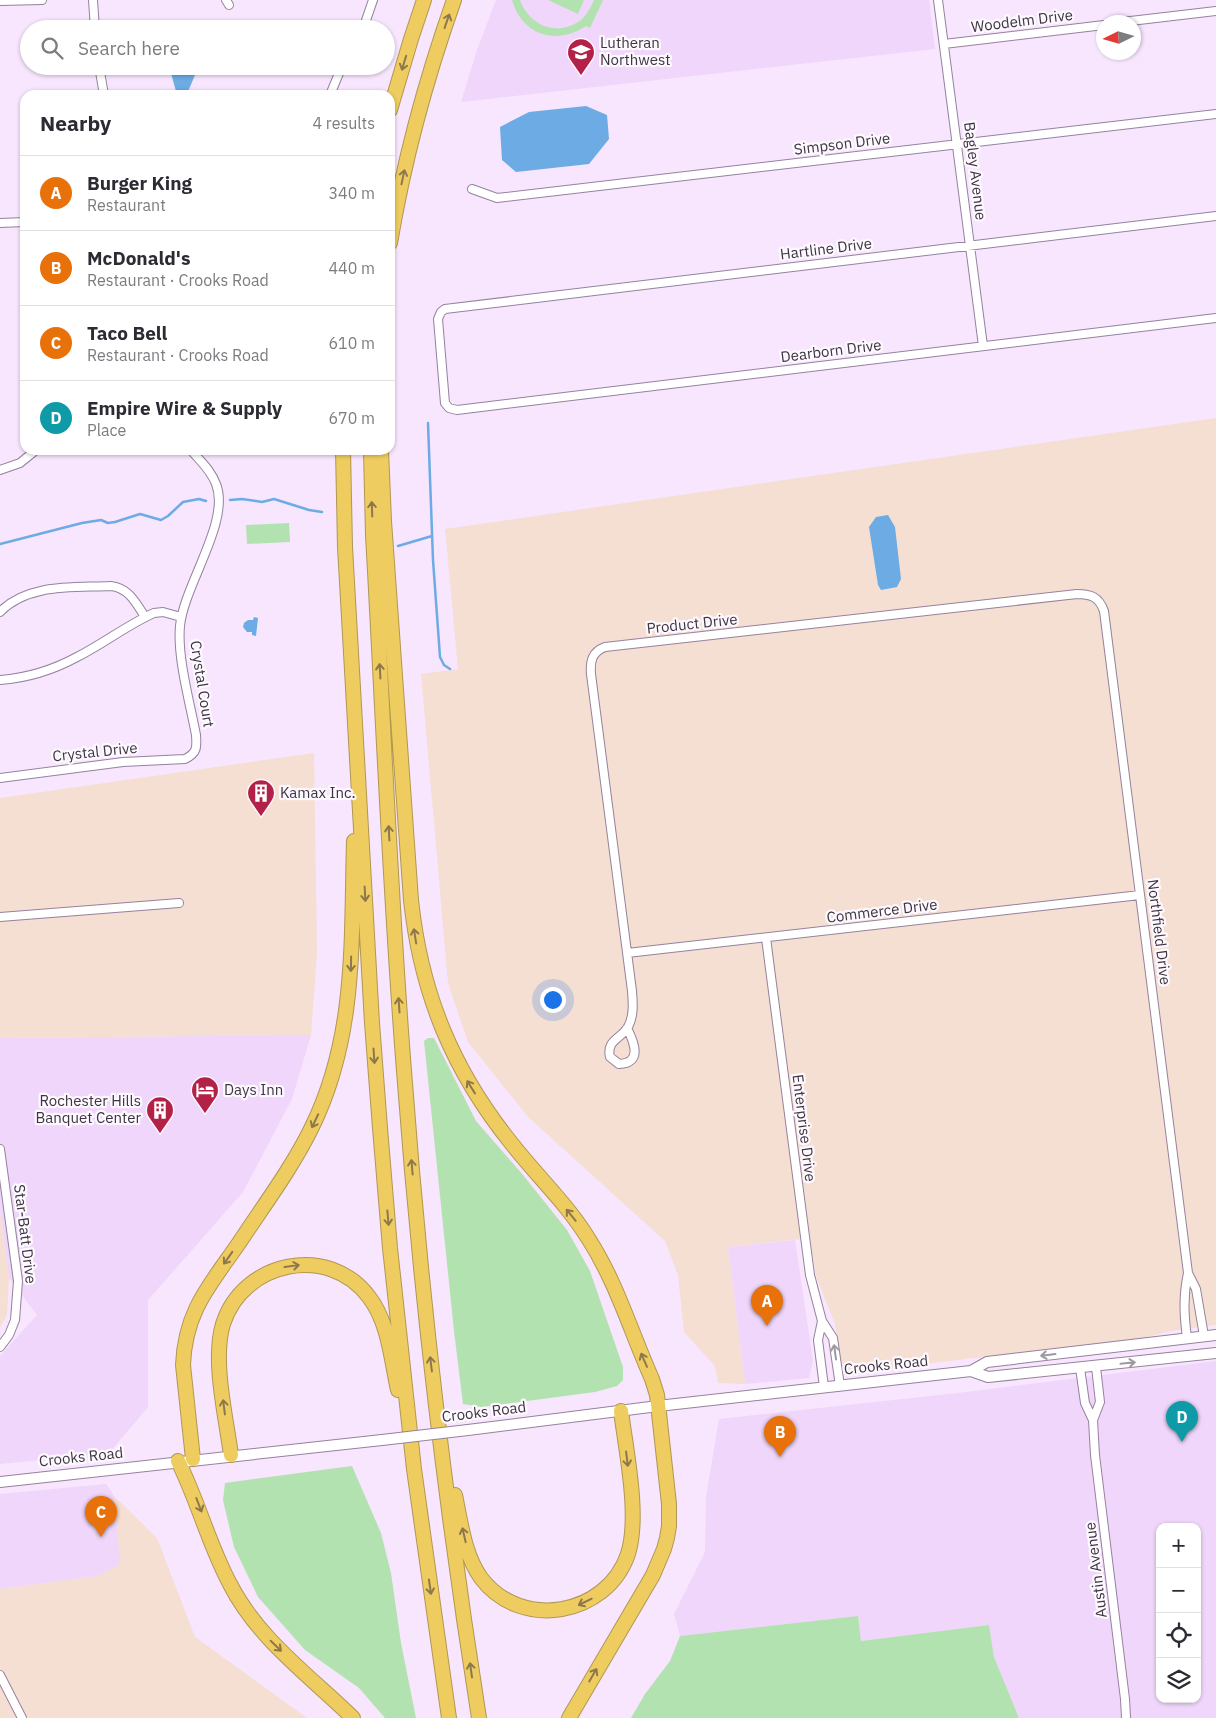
<!DOCTYPE html>
<meta charset="utf-8">
<style>
:root{--surface:#fff;--page:#f2f2f3;--text:#2b2b33;--muted:#7c7c81;--line:#e1e1e2;--accent:#b32148}
body{margin:0;font-family:"IBM Plex Sans",sans-serif;background:var(--page);color:var(--text)}
.controls{position:absolute;right:15px;bottom:15px;display:grid;overflow:hidden;border-radius:10px;box-shadow:0 1px 4px #0004}
.controls button{width:45px;height:45px;display:grid;place-items:center;padding:0;border:0;border-bottom:1px solid var(--line);background:var(--surface);color:var(--text);font:25px sans-serif}
.compass{position:absolute;left:1096px;top:15px;width:45px;height:45px;border-radius:50%;background:var(--surface);box-shadow:0 1px 4px #0004;rotate:265deg}
.you{position:absolute;left:552px;top:999px;width:18px;height:18px;margin:-12px;border:4px solid #fff;border-radius:50%;background:#1a73e8;box-shadow:0 0 0 8px #1a73e833}
.badge{display:grid;place-items:center;width:32px;height:32px;border-radius:50%;background:var(--accent);color:#fff;font-size:16px;font-weight:700}
.pin{position:absolute;translate:-50% -41px;filter:drop-shadow(0 1px 2px #0008)}
.pin::after{content:'';position:absolute;top:26px;width:18px;height:15px;background:inherit;clip-path:polygon(0 0,100% 0,50% 100%)}
.list{margin:0;padding:0;list-style:none}
h2{display:flex;justify-content:space-between;align-items:center;height:65px;margin:0;padding:0 20px;font-size:21px}
h2 small{font-size:16px;font-weight:400;color:var(--muted)}
.list li{display:grid;grid-template-columns:32px 1fr auto;gap:15px;align-items:center;box-sizing:border-box;height:75px;padding:0 20px;border-top:1px solid var(--line)}
.list b{display:block;font-size:19px;white-space:nowrap}
.list p{margin:0;font-size:16px;white-space:nowrap;color:var(--muted)}
.list em{font-size:16px;font-style:normal;color:var(--muted)}
.icon{flex:none;width:28px;height:28px;fill:none;stroke:currentColor;stroke-width:2;stroke-linecap:round;stroke-linejoin:round}
.map{position:relative;flex:none;width:1216px;height:1718px;overflow:hidden}
.search{position:absolute;background:var(--surface);box-shadow:0 1px 4px #0004;left:20px;top:20px;width:375px;height:55px;display:flex;align-items:center;gap:12px;box-sizing:border-box;padding:0 18px;border-radius:28px;color:var(--muted);font-size:19px}
.panel{position:absolute;background:var(--surface);box-shadow:0 1px 4px #0004;left:20px;top:90px;width:375px;height:365px;border-radius:15px}
.map>svg:first-child{display:block}
.built{fill:#efd6fa;fill-rule:evenodd}
.industrial{fill:#f5ded2}
.green{fill:#b2e2af}
.water{fill:#6cabe4}
.lines{fill:none;stroke-linecap:round;stroke-linejoin:round}
.stream{stroke:#6cabe4;stroke-width:2.5}
.minor-casing{stroke:#95829d;stroke-width:10}
.secondary-casing{stroke:#95829d;stroke-width:12}
.motorway-casing{stroke:#b09754;stroke-width:16}
.minor{stroke:#fff;stroke-width:8}
.secondary{stroke:#fff;stroke-width:10}
.motorway{stroke:#efcc5f;stroke-width:14}
.secondary-bridge-casing{stroke:#95829d;stroke-width:12;stroke-linecap:butt}
.secondary-bridge{stroke:#fff;stroke-width:10}
.oneway{stroke:#8d784e}
.oneway2{stroke:#9e9aa0}
.labels{text-anchor:middle;stroke-width:4.5;stroke-linejoin:round;paint-order:stroke}
.street-label{font-size:15px;fill:#3c3440;stroke:#fdf9ff}
.poi-label{font-size:15px;fill:#3c3440;stroke:#fdf9ff;text-anchor:start}
</style>
<div class="map">
<svg width="1216" height="1718" viewBox="0 0 1216 1718">
<rect width="100%" height="100%" fill="#f7e6fe"/>
<path class="built" d="M 496,0 L 929,0 L 935,49 L 461,102 L 477,50 Z
M 311,1035 L 292,1099 L 243,1192 L 148,1300 L 148,1407 L 109,1453 L 0,1464 L 0,1356 L 37,1315 L 9,1278 L 0,1212 L 0,1038 Z
M 795,1240 L 813,1361 L 809,1378 L 745,1384 L 728,1247 Z
M 1216,1361 L 1216,1718 L 1019,1718 L 994,1657 L 989,1625 L 861,1641 L 858,1616 L 680,1636 L 674,1614 L 705,1552 L 706,1497 L 719,1419 L 958,1393 ZM 1160,1527 L 1197,1527 L 1197,1699 L 1160,1699 Z
M 106,1484 L 114,1496 L 121,1564 L 98,1576 L 0,1589 L 0,1494 Z"/>
<path class="industrial" d="M 1216,418 L 1216,1325 L 1170,1331 L 1139,1339 L 854,1372 L 846,1368 L 841,1360 L 835,1324 L 816,1276 L 810,1238 L 728,1247 L 745,1384 L 718,1383 L 715,1366 L 684,1332 L 678,1275 L 665,1241 L 528,1117 L 468,1042 L 448,983 L 421,674 L 458,669 L 445,529 Z
M 314,753 L 317,953 L 311,1035 L 0,1038 L 0,798 Z
M 0,1212 L 9,1278 L 7,1315 L 0,1327 Z
M 114,1496 L 157,1538 L 195,1637 L 307,1718 L 0,1718 L 0,1589 L 98,1576 L 120,1564 Z"/>
<path class="green" d="M 512,0 L 520,0 C 528,24 556,37 578,22 C 586,17 590,9 594,0 L 603,0 L 590,28 L 586,26 C 556,46 522,35 512,0 Z
M 548,0 L 584,0 L 578,14 Z
M 289,523 L 290,542 L 247,544 L 246,525 Z
M 428,1038 L 434,1038 L 476,1121 L 523,1175 L 567,1230 L 590,1271 L 623,1367 L 623,1380 L 617,1386 L 595,1392 L 482,1407 L 463,1404 L 454,1331 L 424,1041 Z
M 352,1466 L 381,1533 L 391,1573 L 401,1643 L 416,1718 L 385,1718 L 359,1688 L 305,1650 L 258,1597 L 234,1547 L 223,1500 L 225,1483 Z
M 858,1616 L 861,1641 L 989,1625 L 994,1657 L 1019,1718 L 631,1718 L 645,1694 L 670,1661 L 680,1636 Z"/>
<path class="water" d="M 193,66 L 195,75 L 187,94 L 177,95 L 169,66 Z
M 586,106 L 607,115 L 609,139 L 589,164 L 516,172 L 502,160 L 500,127 L 529,112 Z
M 888,515 L 895,527 L 901,579 L 897,587 L 881,590 L 878,585 L 869,527 L 876,517 Z
M 254,617 L 258,618 L 256,636 L 252,635 L 252,632 L 247,632 L 243,627 L 244,623 L 248,620 L 253,620 Z"/>
<g class="lines">
<path class="stream" d="M 428,423 L 433,560 L 440,657 L 444,665 L 450,669
M 230,500 L 242,499 L 262,502 L 274,499 L 309,510 L 322,512
M 0,544 L 82,523 L 101,520 L 108,523 L 115,522 L 140,514 L 161,520 L 168,516 L 183,502 L 199,499 L 206,501
M 398,546 L 432,536"/>
<g class="minor-casing">
<path id="minor" d="M 93,0 L 95,29
M 226,0 L 229,5
M 938,0 L 983,346
M 0,1 L 42,0
M 1122,22 L 1216,11
M 363,29 L 373,0
M 944,44 L 1104,25
M 99,66 L 104,95
M 330,95 L 342,66
M 472,189 L 497,198 L 1216,114
M 1216,216 L 445,309 L 441,312 L 438,319 L 445,403 L 449,408 L 457,410 L 1216,318
M 0,223 L 25,222
M 0,470 L 20,463 L 36,450
M 0,612 C 28,583 74,588 111,586 C 129,588 136,603 145,617
M 0,680 C 27,678 53,670 77,657 C 103,644 127,625 154,613 L 163,612 L 181,617
M 0,778 L 123,762 L 185,759 C 197,753 197,748 196,735 C 190,703 177,657 180,626 C 184,585 231,521 216,484 C 211,470 200,461 191,450
M 0,917 L 179,903
M 766,938 L 810,1275 L 822,1321 L 833,1338 L 840,1386
M 627,953 L 1140,895
M 627,1028 C 634,1042 643,1063 619,1064 L 610,1057 C 606,1040 621,1039 628,1027 C 634,1016 633,1003 632,991 L 591,674 C 590,661 592,652 605,647 L 1077,594 C 1091,594 1099,597 1104,611 L 1188,1273 L 1196,1289 L 1204,1336
M 0,1149 L 18,1281 L 15,1320 L 9,1335 L 0,1347
M 822,1321 L 818,1340 L 824,1387
M 1187,1338 C 1184,1315 1183,1296 1188,1273
M 1096,1367 L 1100,1402 L 1093,1420 L 1095,1455 L 1125,1699 L 1126,1718
M 1080,1368 L 1085,1403 L 1093,1420
M 0,1675 L 22,1718"/>
</g>
<g class="secondary-casing">
<path id="secondary" d="M 971,1371 L 987,1362 L 1216,1335
M 468,1430 L 658,1406 L 971,1371 L 988,1377 L 1216,1353
M 0,1482 L 382,1440"/>
</g>
<g class="motorway-casing">
<path id="motorway" d="M 390,110 L 411,39 L 424,0
M 390,243 C 404,160 426,79 454,0
M 343,450 L 345,547 L 372,1023 L 380,1128 L 390,1248 L 414,1469 L 449,1718
M 371,450 L 373,535 C 383,713 390,893 404,1071 C 420,1288 445,1503 479,1718
M 381,450 L 384,521 L 411,900 C 421,994 453,1071 512,1144 C 537,1176 567,1204 588,1238 C 616,1281 631,1332 652,1379 L 657,1395 L 669,1504 L 669,1526 L 667,1538 L 664,1549 L 653,1575 L 569,1718
M 231,1455 C 226,1417 212,1360 223,1324 C 243,1261 329,1243 369,1297 C 389,1323 391,1359 398,1390
M 193,1459 L 183,1365 C 185,1311 210,1285 239,1243 C 264,1205 292,1168 312,1127 C 357,1035 351,940 354,841
M 178,1461 C 198,1501 209,1545 230,1584 C 258,1639 310,1676 353,1718
M 455,1495 C 461,1523 464,1554 481,1578 C 521,1631 607,1616 628,1554 C 640,1516 626,1451 621,1411"/>
</g>
<use href="#minor" class="minor"/>
<use href="#secondary" class="secondary"/>
<use href="#motorway" class="motorway"/>
<g class="secondary-bridge-casing">
<path id="secondary-bridge" d="M 382,1440 L 468,1430"/>
</g>
<use href="#secondary-bridge" class="secondary-bridge"/>
</g>
<defs><path id="oneway-shaft" d="M-6 0H5M1.5-3L5.5 0L1.5 3" fill="none" stroke-width="1.6" stroke-linecap="round" stroke-linejoin="round" transform="scale(1.25)"/></defs>
<g class="oneway">
<use href="#oneway-shaft" transform="translate(447 21) rotate(-71)"/>
<use href="#oneway-shaft" transform="translate(404 63) rotate(107)"/>
<use href="#oneway-shaft" transform="translate(403 177) rotate(-78)"/>
<use href="#oneway-shaft" transform="translate(372 509) rotate(-92)"/>
<use href="#oneway-shaft" transform="translate(380 671) rotate(-93)"/>
<use href="#oneway-shaft" transform="translate(389 833) rotate(-93)"/>
<use href="#oneway-shaft" transform="translate(365 894) rotate(87)"/>
<use href="#oneway-shaft" transform="translate(415 936) rotate(-99)"/>
<use href="#oneway-shaft" transform="translate(351 964) rotate(91)"/>
<use href="#oneway-shaft" transform="translate(399 1005) rotate(-94)"/>
<use href="#oneway-shaft" transform="translate(374 1056) rotate(86)"/>
<use href="#oneway-shaft" transform="translate(471 1087) rotate(-122)"/>
<use href="#oneway-shaft" transform="translate(315 1121) rotate(115)"/>
<use href="#oneway-shaft" transform="translate(412 1167) rotate(-95)"/>
<use href="#oneway-shaft" transform="translate(571 1215) rotate(-129)"/>
<use href="#oneway-shaft" transform="translate(388 1218) rotate(85)"/>
<use href="#oneway-shaft" transform="translate(228 1258) rotate(125)"/>
<use href="#oneway-shaft" transform="translate(292 1266) rotate(-8)"/>
<use href="#oneway-shaft" transform="translate(644 1360) rotate(-114)"/>
<use href="#oneway-shaft" transform="translate(431 1364) rotate(-97)"/>
<use href="#oneway-shaft" transform="translate(224 1407) rotate(-97)"/>
<use href="#oneway-shaft" transform="translate(627 1459) rotate(83)"/>
<use href="#oneway-shaft" transform="translate(199 1505) rotate(69)"/>
<use href="#oneway-shaft" transform="translate(464 1535) rotate(-103)"/>
<use href="#oneway-shaft" transform="translate(430 1587) rotate(82)"/>
<use href="#oneway-shaft" transform="translate(585 1602) rotate(154)"/>
<use href="#oneway-shaft" transform="translate(276 1646) rotate(44)"/>
<use href="#oneway-shaft" transform="translate(471 1670) rotate(-98)"/>
<use href="#oneway-shaft" transform="translate(593 1675) rotate(-60)"/>
</g>
<g class="oneway2">
<use href="#oneway-shaft" transform="translate(835 1352) rotate(-98)"/>
<use href="#oneway-shaft" transform="translate(1048 1355) rotate(173)"/>
<use href="#oneway-shaft" transform="translate(1128 1363) rotate(-6)"/>
</g>
<defs>
<g id="school-pin" transform="scale(1.4375)"><path d="M0 17L-7.5 6A9.5 9.5 0 1 1 7.5 6Z" fill="#b32148" stroke="#fdf9ff"/><path d="M0-5L7-2L0 1L-7-2ZM-4 1L0 2.5L4 1V4Q0 6-4 4Z" fill="#fff"/></g>
<g id="building-pin" transform="scale(1.4375)"><path d="M0 17L-7.5 6A9.5 9.5 0 1 1 7.5 6Z" fill="#b32148" stroke="#fdf9ff"/><path d="M-4-6H4V6H1V3H-1V6H-4ZM-2.5-4.3h1.7v1.8h-1.7ZM.8-4.3h1.7v1.8H.8ZM-2.5-1h1.7V.8h-1.7ZM.8-1h1.7V.8H.8Z" fill="#fff"/></g>
<g id="hotel-pin" transform="scale(1.4375)"><path d="M0 17L-7.5 6A9.5 9.5 0 1 1 7.5 6Z" fill="#b32148" stroke="#fdf9ff"/><path d="M-6-4.5h1.5V1H6V5H4.5V3h-9V5H-6ZM-4 0a1.8 1.8 0 1 1 3.6 0ZM.5 0V-2.5h3Q6-2.5 6 0Z" fill="#fff"/></g>
</defs>
<g fill-rule="evenodd">
<use href="#school-pin" x="581" y="52"/>
<use href="#building-pin" x="261" y="793"/>
<use href="#hotel-pin" x="205" y="1090"/>
<use href="#building-pin" x="160" y="1110"/>
</g>
<g class="labels">
<g class="street-label">
<text transform="translate(1022 21) rotate(-7)" y="5">Woodelm Drive</text>
<text transform="translate(842 144) rotate(-7)" y="5">Simpson Drive</text>
<text transform="translate(975 171) rotate(83)" y="5">Bagley Avenue</text>
<text transform="translate(826 249) rotate(-7)" y="5">Hartline Drive</text>
<text transform="translate(831 351) rotate(-7)" y="5">Dearborn Drive</text>
<text transform="translate(692 624) rotate(-6)" y="5">Product Drive</text>
<text transform="translate(202 684) rotate(81)" y="5">Crystal Court</text>
<text transform="translate(95 752) rotate(-6)" y="5">Crystal Drive</text>
<text transform="translate(882 911) rotate(-7)" y="5">Commerce Drive</text>
<text transform="translate(1159 932) rotate(83)" y="5">Northfield Drive</text>
<text transform="translate(804 1128) rotate(83)" y="5">Enterprise Drive</text>
<text transform="translate(25 1234) rotate(83)" y="5">Star-Batt Drive</text>
<text transform="translate(886 1365) rotate(-6)" y="5">Crooks Road</text>
<text transform="translate(484 1412) rotate(-7)" y="5">Crooks Road</text>
<text transform="translate(81 1457) rotate(-6)" y="5">Crooks Road</text>
<text transform="translate(1096 1570) rotate(-97)" y="5">Austin Avenue</text>
</g>
<g class="poi-label">
<text x="600" y="48">Lutheran<tspan x="600" dy="17">Northwest</tspan></text>
<text x="280" y="798">Kamax Inc.</text>
<text x="224" y="1095">Days Inn</text>
<text x="141" y="1106" text-anchor="end">Rochester Hills<tspan x="141" dy="17">Banquet Center</tspan></text>
</g>
</g>
</svg>
<div class="controls">
<button>+</button>
<button>−</button>
<button><svg class="icon" aria-label="locate" viewBox="0 0 24 24"><circle cx="12" cy="12" r="6"/><path d="M12 2v4M12 18v4M2 12h4M18 12h4"/></svg></button>
<button><svg class="icon" aria-label="layers" viewBox="0 0 24 24"><path d="M12 4l9 5-9 5-9-5zM3 14l9 5 9-5"/></svg></button>
</div>
<svg class="compass" viewBox="-18 -18 36 36"><path d="M0-13l5 13h-10z" fill="#e53935"/><path d="M0 13l5-13h-10z" fill="#7c7c81"/></svg>
<div class="you"></div>
<div class="pin badge" style="left:767px;top:1326px;background:#e8710a">A</div>
<div class="pin badge" style="left:780px;top:1457px;background:#e8710a">B</div>
<div class="pin badge" style="left:101px;top:1537px;background:#e8710a">C</div>
<div class="pin badge" style="left:1182px;top:1442px;background:#0f9aa8">D</div>
<div class="search"><svg class="icon" aria-label="search" viewBox="0 0 24 24"><circle cx="10" cy="10" r="6"/><path d="M15 15l6 6"/></svg>Search here</div>
<section class="panel">
<h2>Nearby<small>4 results</small></h2>
<ul class="list">
<li><span class="badge" style="background:#e8710a">A</span><div><b>Burger King</b><p>Restaurant</p></div><em>340 m</em></li>
<li><span class="badge" style="background:#e8710a">B</span><div><b>McDonald's</b><p>Restaurant · Crooks Road</p></div><em>440 m</em></li>
<li><span class="badge" style="background:#e8710a">C</span><div><b>Taco Bell</b><p>Restaurant · Crooks Road</p></div><em>610 m</em></li>
<li><span class="badge" style="background:#0f9aa8">D</span><div><b>Empire Wire &amp; Supply</b><p>Place</p></div><em>670 m</em></li>
</ul>
</section>
</div>
